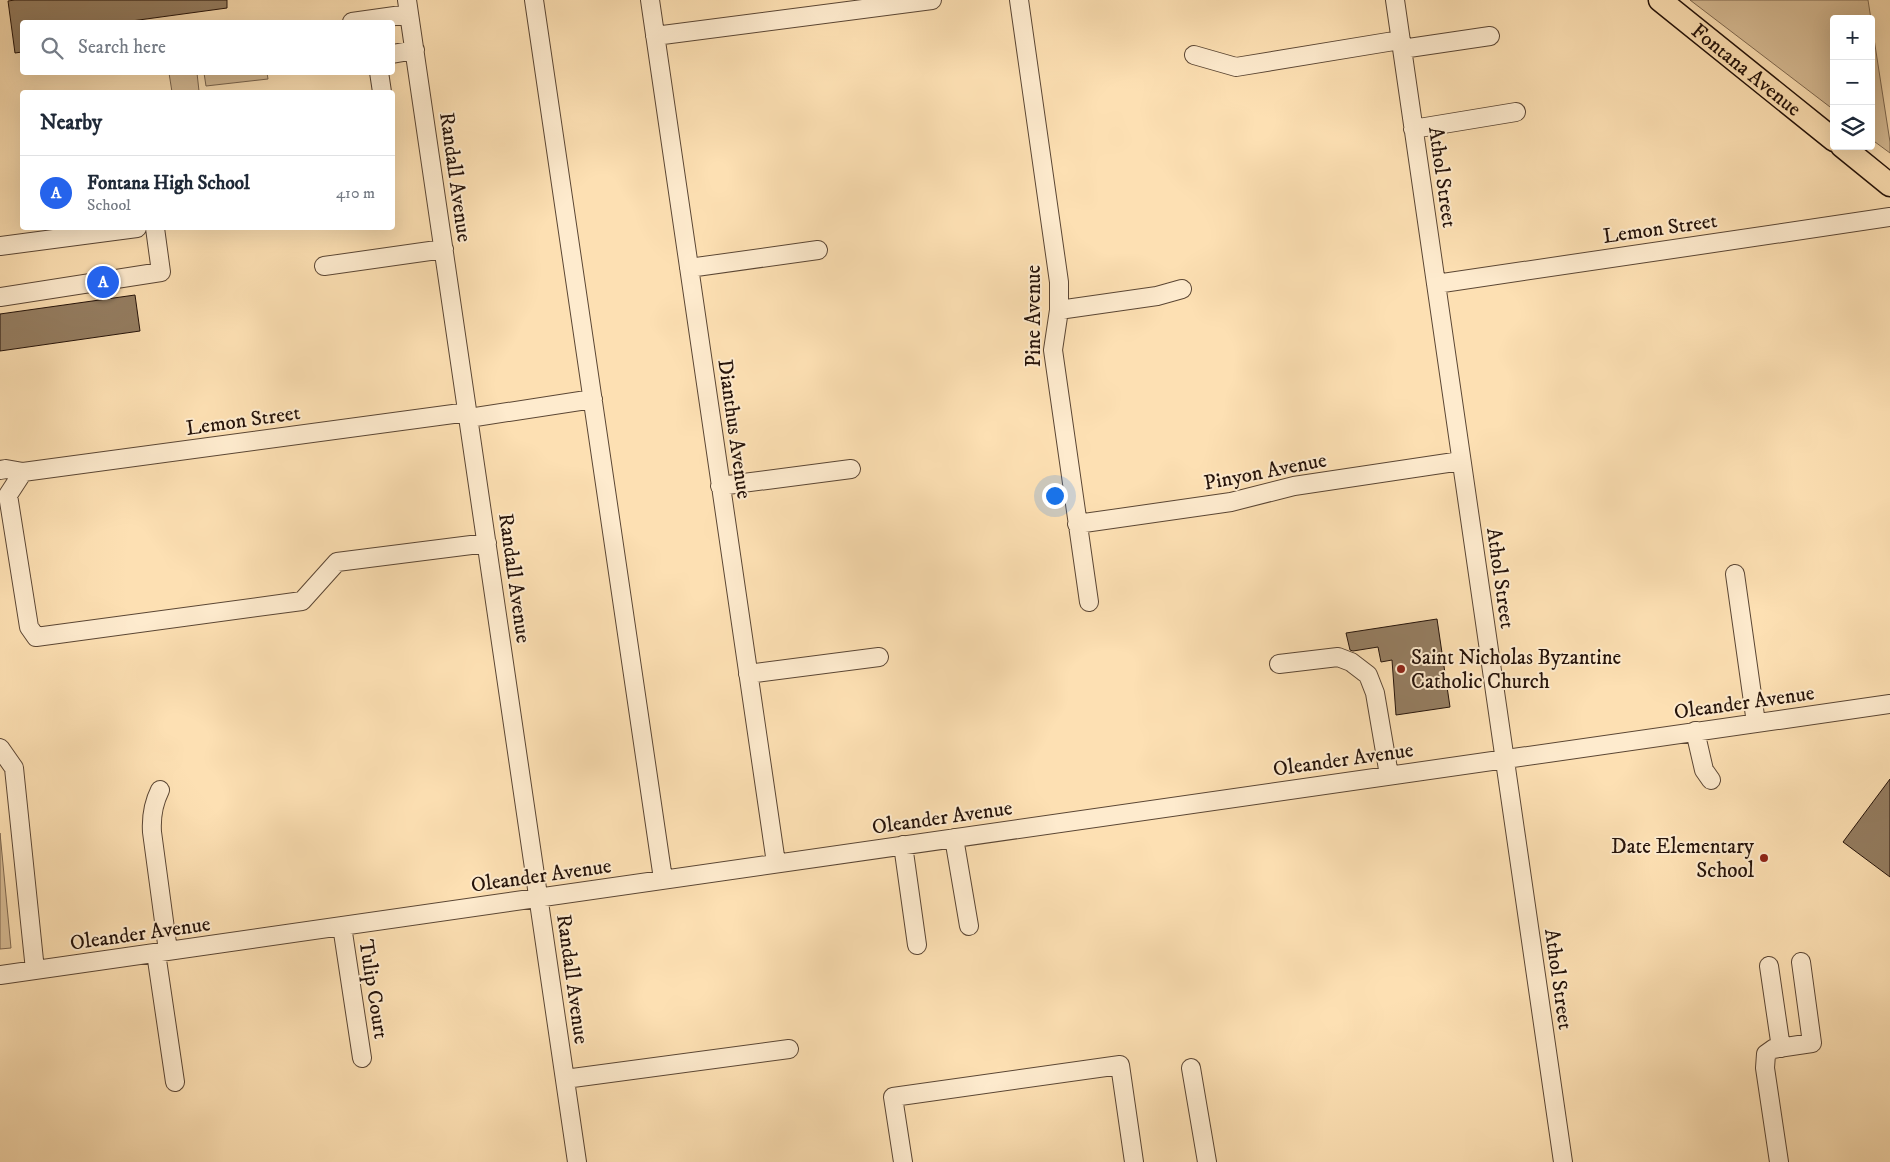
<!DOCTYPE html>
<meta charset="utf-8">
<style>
:root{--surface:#fff;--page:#f6f6f7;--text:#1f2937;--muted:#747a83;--line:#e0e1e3;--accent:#2563eb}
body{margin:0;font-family:"IM FELL DW Pica",serif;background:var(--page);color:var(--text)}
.controls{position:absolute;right:15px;top:15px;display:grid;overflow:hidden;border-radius:5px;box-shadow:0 5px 20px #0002}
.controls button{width:45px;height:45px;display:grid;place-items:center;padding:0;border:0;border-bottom:1px solid var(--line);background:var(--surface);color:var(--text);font:25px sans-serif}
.you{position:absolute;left:1054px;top:495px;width:18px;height:18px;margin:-12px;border:4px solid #fff;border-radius:50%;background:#1a73e8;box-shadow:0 0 0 8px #1a73e833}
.badge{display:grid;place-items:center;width:32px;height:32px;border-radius:50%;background:var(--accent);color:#fff;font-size:16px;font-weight:700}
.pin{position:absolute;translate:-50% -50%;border:2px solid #fff;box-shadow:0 1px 5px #0006}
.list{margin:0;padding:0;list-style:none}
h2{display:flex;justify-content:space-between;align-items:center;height:65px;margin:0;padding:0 20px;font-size:21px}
h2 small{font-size:16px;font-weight:400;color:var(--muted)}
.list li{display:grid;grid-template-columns:32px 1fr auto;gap:15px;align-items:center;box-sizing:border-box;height:75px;padding:0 20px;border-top:1px solid var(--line)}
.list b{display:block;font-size:19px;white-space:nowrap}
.list p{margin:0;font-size:16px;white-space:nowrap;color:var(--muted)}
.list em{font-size:16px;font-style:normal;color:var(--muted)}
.icon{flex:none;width:28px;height:28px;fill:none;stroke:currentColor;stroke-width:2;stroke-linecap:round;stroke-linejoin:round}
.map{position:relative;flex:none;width:1890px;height:1162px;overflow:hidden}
.search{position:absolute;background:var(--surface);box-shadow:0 5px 20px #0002;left:20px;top:20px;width:375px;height:55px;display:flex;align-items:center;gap:12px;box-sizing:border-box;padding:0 18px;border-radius:5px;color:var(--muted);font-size:19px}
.panel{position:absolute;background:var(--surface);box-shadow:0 5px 20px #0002;left:20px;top:90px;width:375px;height:140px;border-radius:5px}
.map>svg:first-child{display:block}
.green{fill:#d8bd96;stroke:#7e6850}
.building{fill:#957e62;stroke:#25130a}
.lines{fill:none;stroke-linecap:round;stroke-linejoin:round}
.minor-casing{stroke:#5b4634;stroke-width:20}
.major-casing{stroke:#25130a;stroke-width:25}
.minor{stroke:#feebce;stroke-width:18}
.major{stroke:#fde0b3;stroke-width:22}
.poi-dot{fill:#8f2418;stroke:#feebce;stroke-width:2}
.labels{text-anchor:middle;stroke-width:4;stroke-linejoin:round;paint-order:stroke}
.street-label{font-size:21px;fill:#25130a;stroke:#feebce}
.poi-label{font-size:21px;fill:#25130a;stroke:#feebce;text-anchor:start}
</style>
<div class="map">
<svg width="1890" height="1162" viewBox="0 0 1890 1162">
<rect width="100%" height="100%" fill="#fde0b3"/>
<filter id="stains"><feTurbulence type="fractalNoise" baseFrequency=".004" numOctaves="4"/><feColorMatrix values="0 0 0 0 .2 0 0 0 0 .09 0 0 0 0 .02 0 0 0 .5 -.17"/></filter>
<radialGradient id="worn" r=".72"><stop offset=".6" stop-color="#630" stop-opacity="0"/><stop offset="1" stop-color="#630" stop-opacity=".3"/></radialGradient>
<path class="green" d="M 1690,0 L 1868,0 L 1890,142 L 1890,153 L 1871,139 L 1871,19 L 1834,19 L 1834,110 Z
M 169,73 L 197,73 L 199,91 L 172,92 Z
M 204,73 L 267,73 L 268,79 L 206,86 Z
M 0,833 L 11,948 L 0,949 Z"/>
<path class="building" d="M 15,0 L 227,0 L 227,8 L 124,22 L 22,22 L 22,52 L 15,53 L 8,1 Z
M 135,295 L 140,331 L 0,351 L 0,314 Z
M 1437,619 L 1450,707 L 1396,715 L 1392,660 L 1381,662 L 1378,647 L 1353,651 L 1350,650 L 1346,633 Z
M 1890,779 L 1890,877 L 1843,842 Z"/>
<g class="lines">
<g class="minor-casing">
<path id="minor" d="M 407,0 L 577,1162
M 534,0 L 663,879
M 650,0 L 776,863
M 1019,0 L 1059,282 L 1059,310 L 1053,350 L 1089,602
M 1395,0 L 1563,1162
M 352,22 L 409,14
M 655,36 L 932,0
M 1402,49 L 1490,36
M 392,54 L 415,50
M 1194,55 L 1236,67 L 1400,40
M 379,72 L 382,92
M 1413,129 L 1516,112
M 0,246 L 137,228
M 324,266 L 444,249
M 689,268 L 818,250
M 1436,284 L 1890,217
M 0,297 L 161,272 L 155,228
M 1059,310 L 1157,296 L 1182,289
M 469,418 L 593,399
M 0,470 L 6,469 L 23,472 L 468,412
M 23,472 L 8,495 L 29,627 L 36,637 L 302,601 L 337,562 L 487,543
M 720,486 L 851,469
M 1077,524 L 1231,502 L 1294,486 L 1461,461
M 1735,574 L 1756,723
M 1279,664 L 1338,657 L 1351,662 L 1368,675 L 1375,693 L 1389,775
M 748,674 L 879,657
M 1695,731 L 1704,770 L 1711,780
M 0,748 L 14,768 L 35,970
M 160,790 C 153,804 151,816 152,832 L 168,951
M 954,838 L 969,926
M 903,845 L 917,945
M 342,926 L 362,1058
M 156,953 L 175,1082
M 1769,966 L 1781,1048
M 0,975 L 1890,704
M 1191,1068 L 1207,1162
M 565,1079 L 789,1049
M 903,1162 L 893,1097 L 1120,1065 L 1134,1162
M 1779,1162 L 1765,1068 L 1766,1054 L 1773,1049 L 1812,1043 L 1801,962"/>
</g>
<g class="major-casing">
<g id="major">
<path id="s1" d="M 1660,0 L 1834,140"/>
<path d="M 1842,146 L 1890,185"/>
</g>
</g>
<use href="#minor" class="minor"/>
<use href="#major" class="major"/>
</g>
<g class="poi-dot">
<circle cx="1401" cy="669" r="5"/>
<circle cx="1764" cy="858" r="5"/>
</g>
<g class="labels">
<g class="street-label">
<text dy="7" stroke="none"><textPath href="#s1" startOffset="111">Fontana Avenue</textPath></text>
<text transform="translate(456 177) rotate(82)" y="7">Randall Avenue</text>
<text transform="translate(1443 177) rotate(82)" y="7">Athol Street</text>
<text transform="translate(1660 228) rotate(-8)" y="7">Lemon Street</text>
<text transform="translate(1033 316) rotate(-90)" y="7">Pine Avenue</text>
<text transform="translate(243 420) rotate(-8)" y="7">Lemon Street</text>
<text transform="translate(735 429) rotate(82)" y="7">Dianthus Avenue</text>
<text transform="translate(1265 471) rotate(-11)" y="7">Pinyon Avenue</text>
<text transform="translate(515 578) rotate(82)" y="7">Randall Avenue</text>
<text transform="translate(1501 578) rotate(82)" y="7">Athol Street</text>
<text transform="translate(1744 702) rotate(-8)" y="7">Oleander Avenue</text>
<text transform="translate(1343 759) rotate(-8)" y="7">Oleander Avenue</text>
<text transform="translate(942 817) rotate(-8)" y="7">Oleander Avenue</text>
<text transform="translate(541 875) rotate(-8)" y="7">Oleander Avenue</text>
<text transform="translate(140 933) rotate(-8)" y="7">Oleander Avenue</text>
<text transform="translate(573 979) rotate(82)" y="7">Randall Avenue</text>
<text transform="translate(1559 979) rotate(82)" y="7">Athol Street</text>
<text transform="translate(374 989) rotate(81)" y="7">Tulip Court</text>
</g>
<g class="poi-label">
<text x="1411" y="664">Saint Nicholas Byzantine<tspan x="1411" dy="24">Catholic Church</tspan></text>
<text x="1754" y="853" text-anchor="end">Date Elementary<tspan x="1754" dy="24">School</tspan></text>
</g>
</g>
<rect width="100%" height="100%" filter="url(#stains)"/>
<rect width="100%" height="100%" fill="url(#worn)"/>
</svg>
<div class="controls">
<button>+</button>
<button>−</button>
<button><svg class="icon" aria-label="layers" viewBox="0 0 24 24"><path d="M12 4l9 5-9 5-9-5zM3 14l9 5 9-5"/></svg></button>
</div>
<div class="you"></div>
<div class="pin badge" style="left:103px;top:282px">A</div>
<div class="search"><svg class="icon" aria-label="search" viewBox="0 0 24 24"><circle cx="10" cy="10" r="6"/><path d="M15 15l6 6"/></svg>Search here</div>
<section class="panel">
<h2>Nearby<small></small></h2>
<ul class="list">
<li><span class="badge">A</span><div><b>Fontana High School</b><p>School</p></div><em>410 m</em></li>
</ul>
</section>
</div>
